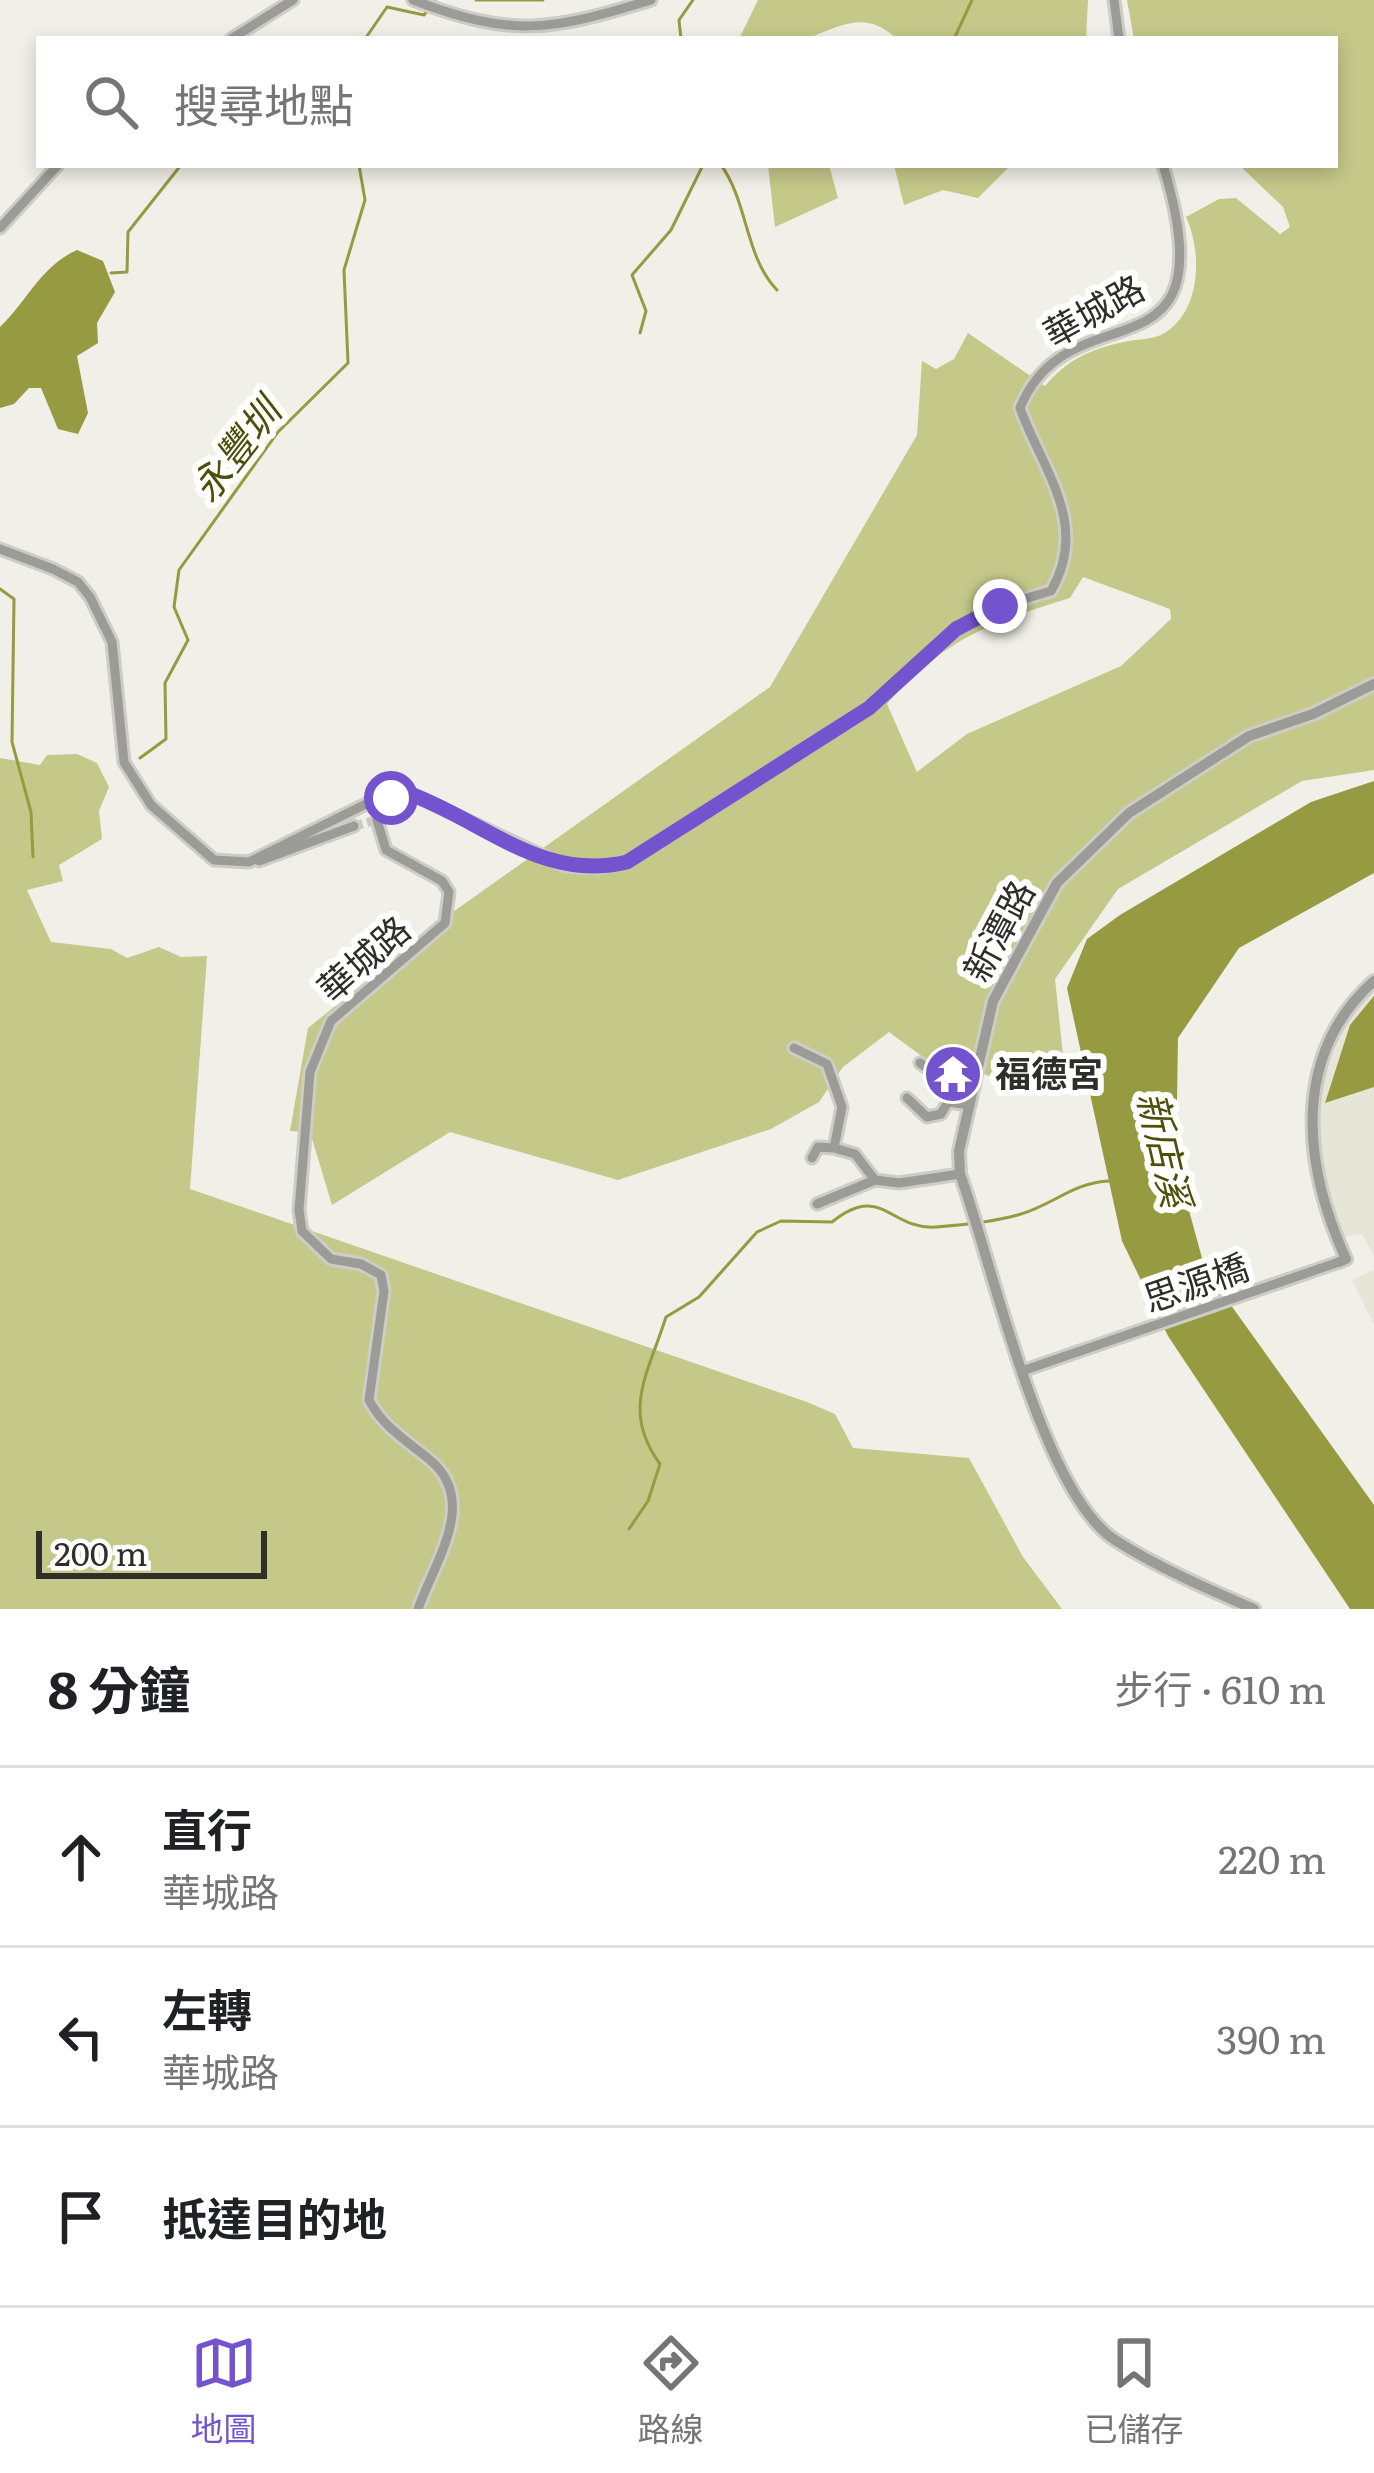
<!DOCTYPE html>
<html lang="zh-TW">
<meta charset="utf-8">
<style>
:root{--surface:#fff;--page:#f6f6f6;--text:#202124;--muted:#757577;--line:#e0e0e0;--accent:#7454ce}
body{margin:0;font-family:Literata,"Noto Sans TC",serif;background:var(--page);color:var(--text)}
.scale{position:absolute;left:36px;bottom:30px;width:231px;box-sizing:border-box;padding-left:12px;border:6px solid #2e2e2b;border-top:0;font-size:33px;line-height:42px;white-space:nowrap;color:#2e2e2b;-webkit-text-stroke:9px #fffffe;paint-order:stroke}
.stop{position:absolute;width:36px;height:36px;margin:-27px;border:9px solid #7454ce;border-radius:50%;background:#fff}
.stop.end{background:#7454ce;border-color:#fff;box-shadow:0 3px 12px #0008}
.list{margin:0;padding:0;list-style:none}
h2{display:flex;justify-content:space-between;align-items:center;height:156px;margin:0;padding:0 48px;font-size:51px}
h2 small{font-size:39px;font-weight:400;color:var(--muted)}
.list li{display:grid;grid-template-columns:78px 1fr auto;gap:36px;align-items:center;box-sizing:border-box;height:180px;padding:0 48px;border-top:3px solid var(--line)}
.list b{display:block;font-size:45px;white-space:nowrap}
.list p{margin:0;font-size:39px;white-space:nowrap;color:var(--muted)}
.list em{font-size:39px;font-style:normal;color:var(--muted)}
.icon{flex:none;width:66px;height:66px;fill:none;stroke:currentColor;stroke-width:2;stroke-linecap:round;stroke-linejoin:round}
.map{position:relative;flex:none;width:1374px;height:1609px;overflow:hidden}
.search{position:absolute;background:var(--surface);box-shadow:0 6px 18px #0003;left:36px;right:36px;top:36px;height:132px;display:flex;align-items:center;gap:30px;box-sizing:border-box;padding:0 42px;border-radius:0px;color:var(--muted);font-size:45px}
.sheet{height:696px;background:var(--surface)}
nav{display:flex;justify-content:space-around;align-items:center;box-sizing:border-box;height:168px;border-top:3px solid var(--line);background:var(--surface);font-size:33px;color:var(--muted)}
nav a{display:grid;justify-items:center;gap:6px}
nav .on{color:var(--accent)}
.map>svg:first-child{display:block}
.built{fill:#e5e6d7}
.green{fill:#c4c889;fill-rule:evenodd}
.water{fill:#969a41}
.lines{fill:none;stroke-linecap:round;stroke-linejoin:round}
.stream{stroke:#969a41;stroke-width:3}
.minor-tunnel{stroke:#c9c9c2;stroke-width:9;stroke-dasharray:9 4.5;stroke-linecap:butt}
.minor-casing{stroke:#cdcdc6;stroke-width:15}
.tertiary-casing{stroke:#cdcdc6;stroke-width:16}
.minor{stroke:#9b9b98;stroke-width:9}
.tertiary{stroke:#9b9b98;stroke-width:10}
.route{stroke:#7454ce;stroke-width:15}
.labels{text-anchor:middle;stroke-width:12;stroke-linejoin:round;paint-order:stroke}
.street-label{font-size:36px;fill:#2e2e2b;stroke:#fffffe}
.poi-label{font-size:36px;font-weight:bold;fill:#2e2e2b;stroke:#fffffe;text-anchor:start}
.water-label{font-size:39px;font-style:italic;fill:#4d4f0b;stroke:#fffffe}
</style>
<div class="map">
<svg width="1374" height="1609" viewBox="0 0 1374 1609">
<rect width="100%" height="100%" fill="#f0f0e8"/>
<path class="built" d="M 1374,989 L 1374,1257 L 1362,1234 L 1344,1237 L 1328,1207 L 1315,1153 L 1318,1099 L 1328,1066 L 1345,1026 Z
M 1374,1270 L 1374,1325 L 1352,1280 Z"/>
<path class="green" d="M 758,0 L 1088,0 L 1086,39 L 897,39 C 866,10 842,25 809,38 C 792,45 759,39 739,39 Z
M 1127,0 L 1374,0 L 1374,770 L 1302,781 L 1118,889 L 1055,979 L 1065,1074 L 1020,1090 L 980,1072 L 931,1063 L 889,1032 L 843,1067 L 819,1102 L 771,1129 L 618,1180 L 450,1132 L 332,1205 L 310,1132 L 290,1131 L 308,1028 L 443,919 L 770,687 L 917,435 L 922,361 L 936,369 L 954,359 L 968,333 L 1045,386 C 1067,360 1090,349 1124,342 C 1136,339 1150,340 1161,335 C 1201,315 1203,253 1186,217 L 1219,199 L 1236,198 L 1280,234 L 1290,227 L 1283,207 L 1239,165 L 1335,165 L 1335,39 L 1134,39 ZM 1083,577 L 1170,609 L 1171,619 L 1121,666 L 967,734 L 917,772 L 887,704 C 945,638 989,623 1070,598 Z
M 768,165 L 829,165 L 838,198 L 775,227 Z
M 894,165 L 1011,165 L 978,198 L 943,190 L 904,205 Z
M 77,754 L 97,763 L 109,787 L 99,811 L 102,839 L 59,865 L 63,881 L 27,890 L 51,942 L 111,949 L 127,958 L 159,947 L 181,957 L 207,956 L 190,1189 L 807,1402 L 835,1414 L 853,1448 L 969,1458 L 1023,1557 L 1062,1609 L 0,1609 L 0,758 L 40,765 L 47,755 Z"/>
<path class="water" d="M 77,250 L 103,261 L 115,292 L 97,323 L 98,343 L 77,356 L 88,413 L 78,434 L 58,429 L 41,388 L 29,388 L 14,404 L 0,408 L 0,327 C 28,300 41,266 77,250 Z
M 1374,781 L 1374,873 L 1239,948 L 1178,1038 L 1176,1163 L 1205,1269 L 1374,1505 L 1374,1609 L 1350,1609 L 1168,1336 L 1122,1241 L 1067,988 L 1087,939 L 1120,915 L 1311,802 Z
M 1374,996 L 1374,1087 L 1325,1103 L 1350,1025 Z"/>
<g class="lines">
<path class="stream" d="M 476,0 L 543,0
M 365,39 L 387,7 L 424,15 L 435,0
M 681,39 L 679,20 L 693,0
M 954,39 L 972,0
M 721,165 C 748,202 745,257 777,290
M 111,273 L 127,272 L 128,232 L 181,165
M 640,333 L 646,311 L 632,275 L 671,230 L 703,165
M 0,589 L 14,599 L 12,742 L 31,812 L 33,857
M 140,758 L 166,739 L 165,683 L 188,640 L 174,607 L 179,570 L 278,432 L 348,363 L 344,270 L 365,200 L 359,165
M 629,1529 L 648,1501 L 660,1464 C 621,1411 648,1374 666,1317 L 699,1297 L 757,1232 L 781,1221 L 832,1222 C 882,1182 889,1230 936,1227 C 963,1225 995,1222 1021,1214 C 1052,1205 1075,1182 1109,1181"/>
<path class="minor-tunnel" d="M 354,826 L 397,815"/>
<g class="minor-casing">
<path id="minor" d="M 413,0 C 513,38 550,31 651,0
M 1114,0 L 1119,39
M 231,39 L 293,0
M 0,228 L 58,165
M 0,549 L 53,569 L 78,582 L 90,597 L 112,642 L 124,762 L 151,805 L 214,860 L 249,862 L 374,800 L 413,795 L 565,866 L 599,868 L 627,862 L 869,708 L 957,629 L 1000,606 L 1051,591 C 1090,524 1043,471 1020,408 C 1070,284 1232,393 1163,165
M 391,798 L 377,820 L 386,850 L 442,881 L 449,892 L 445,923 L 331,1021 L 310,1072 L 299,1210 L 302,1231 L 331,1259 L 361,1264 L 381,1275 L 384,1291 L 369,1400 C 384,1428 406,1440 430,1460 C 479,1501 435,1561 418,1609
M 259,861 L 354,826
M 794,1048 L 827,1064 L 842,1107 L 834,1148 L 855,1154 L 875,1180 L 899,1183 L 960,1174
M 920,1063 L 946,1082 L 948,1102
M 907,1098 L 927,1117 L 941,1114 L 948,1102 L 970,1105
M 812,1158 L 818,1147 L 834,1148
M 817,1204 L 875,1180
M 1025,1370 L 1339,1262"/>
</g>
<g class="tertiary-casing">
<path id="tertiary" d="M 1339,1262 L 1346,1259 C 1304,1167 1290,1056 1374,981
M 1254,1609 C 1208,1589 1157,1567 1115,1540 C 1041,1492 992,1261 960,1174 L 959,1151 L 993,1001 L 1057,883 L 1129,813 L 1249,736 L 1313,714 L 1374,684"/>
</g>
<use href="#minor" class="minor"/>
<use href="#tertiary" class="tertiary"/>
</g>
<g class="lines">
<path class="route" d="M 391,798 L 413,795 C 486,823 544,882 627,862 L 869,708 L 956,629 L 1000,606"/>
</g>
<defs>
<g id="temple-disc" transform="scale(3)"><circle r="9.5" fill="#7454ce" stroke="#fffffe"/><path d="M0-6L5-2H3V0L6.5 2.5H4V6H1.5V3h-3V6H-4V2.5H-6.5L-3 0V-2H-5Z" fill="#fff"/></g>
</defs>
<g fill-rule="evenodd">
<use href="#temple-disc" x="953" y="1074"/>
</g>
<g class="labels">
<g class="street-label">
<text transform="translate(1094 311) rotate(-29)" y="13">華城路</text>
<text transform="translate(999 931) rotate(-62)" y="13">新潭路</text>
<text transform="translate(364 959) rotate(-41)" y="13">華城路</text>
<text transform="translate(1196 1283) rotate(-19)" y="13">思源橋</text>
</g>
<g class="poi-label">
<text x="995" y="1087">福德宮</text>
</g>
<g class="water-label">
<text transform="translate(236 450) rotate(-52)" y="14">永豐圳</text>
<text transform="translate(1164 1149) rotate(77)" y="14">新店溪</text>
</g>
</g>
</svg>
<div class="scale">200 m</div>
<div class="stop" style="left:391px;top:798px"></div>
<div class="stop end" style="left:1000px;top:606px"></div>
<div class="search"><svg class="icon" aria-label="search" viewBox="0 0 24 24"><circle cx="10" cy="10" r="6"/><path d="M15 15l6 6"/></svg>搜尋地點</div>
</div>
<section class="sheet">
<h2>8 分鐘<small>步行 · 610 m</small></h2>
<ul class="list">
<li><svg class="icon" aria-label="ahead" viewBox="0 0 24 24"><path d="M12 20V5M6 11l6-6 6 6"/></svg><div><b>直行</b><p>華城路</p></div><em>220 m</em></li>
<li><svg class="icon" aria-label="left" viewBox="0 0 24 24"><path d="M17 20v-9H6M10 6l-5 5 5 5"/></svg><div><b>左轉</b><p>華城路</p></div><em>390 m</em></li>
<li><svg class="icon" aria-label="arrive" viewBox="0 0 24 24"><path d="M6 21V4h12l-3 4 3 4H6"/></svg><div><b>抵達目的地</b></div></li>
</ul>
</section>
<nav>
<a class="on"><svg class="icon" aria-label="map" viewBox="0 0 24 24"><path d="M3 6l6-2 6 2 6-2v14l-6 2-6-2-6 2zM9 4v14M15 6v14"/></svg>地圖</a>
<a><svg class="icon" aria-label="directions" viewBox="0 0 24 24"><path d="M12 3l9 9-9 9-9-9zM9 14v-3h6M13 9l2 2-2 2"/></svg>路線</a>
<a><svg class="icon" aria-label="saved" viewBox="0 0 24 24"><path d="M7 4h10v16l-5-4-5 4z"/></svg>已儲存</a>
</nav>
